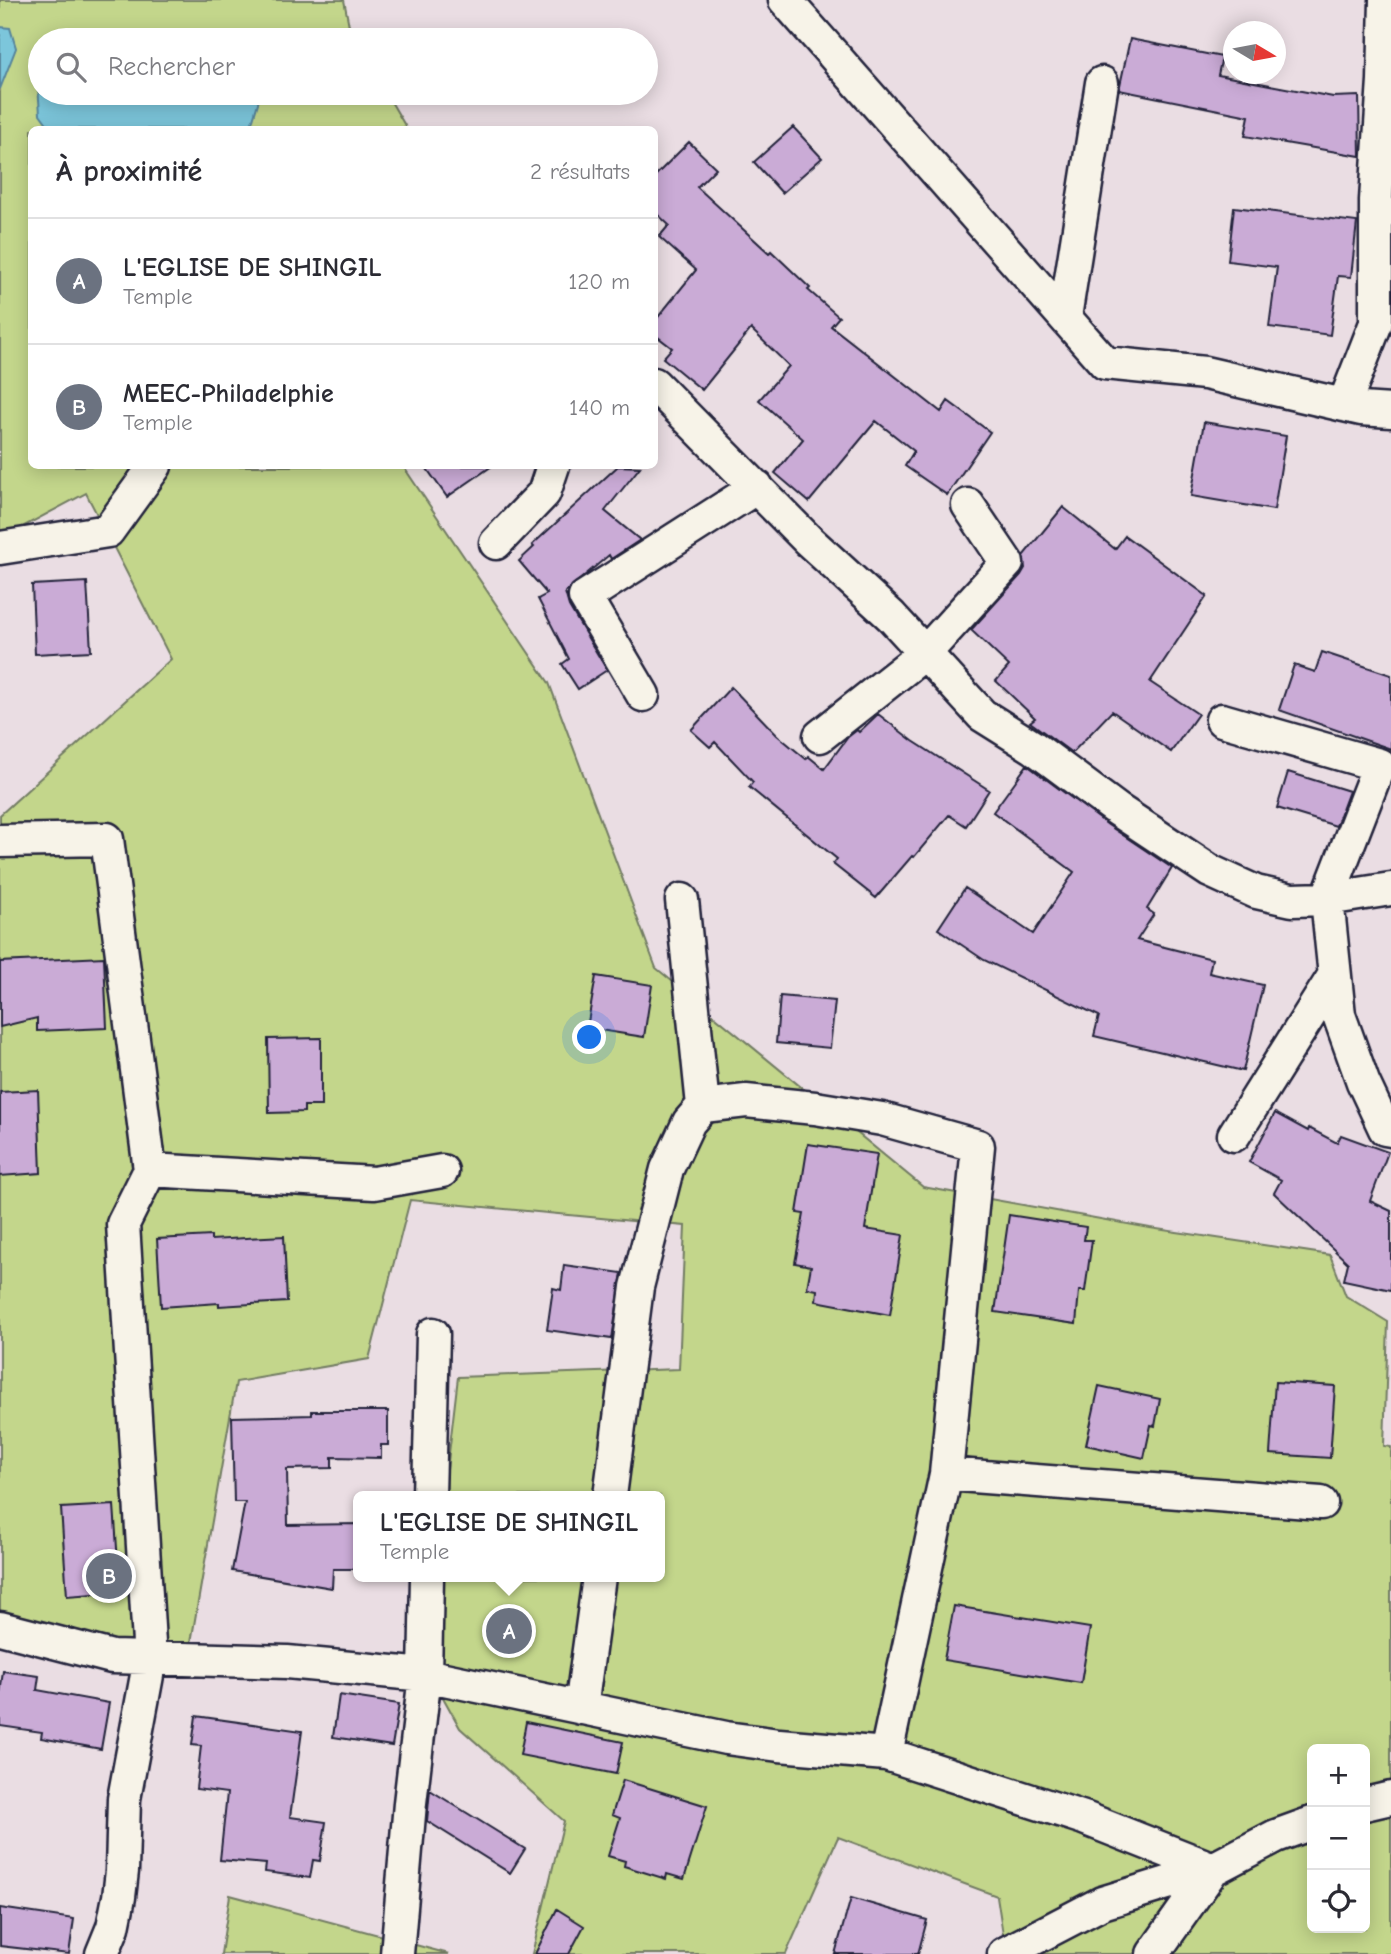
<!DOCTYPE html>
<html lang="fr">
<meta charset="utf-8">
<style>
:root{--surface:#fff;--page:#f7f7f7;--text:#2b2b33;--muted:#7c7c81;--line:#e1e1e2;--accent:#111827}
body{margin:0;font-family:"Comic Neue",sans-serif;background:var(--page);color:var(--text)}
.controls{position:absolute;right:21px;bottom:21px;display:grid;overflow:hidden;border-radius:10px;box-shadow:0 4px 18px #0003}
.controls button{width:63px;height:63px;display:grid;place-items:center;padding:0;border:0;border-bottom:2px solid var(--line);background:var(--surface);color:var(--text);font:35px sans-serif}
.compass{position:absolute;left:1223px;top:21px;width:63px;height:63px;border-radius:50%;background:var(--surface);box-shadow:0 4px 18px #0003;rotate:100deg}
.you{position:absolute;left:590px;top:1038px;width:24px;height:24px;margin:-18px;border:5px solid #fff;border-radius:50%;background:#1a73e8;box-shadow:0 0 0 10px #1a73e833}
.badge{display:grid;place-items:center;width:46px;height:46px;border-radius:50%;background:var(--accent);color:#fff;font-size:23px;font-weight:700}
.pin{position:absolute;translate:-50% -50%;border:4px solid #fff;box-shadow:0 2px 7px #0006}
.popup{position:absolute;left:353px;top:1491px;width:312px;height:91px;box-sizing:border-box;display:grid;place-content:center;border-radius:10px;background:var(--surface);filter:drop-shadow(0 2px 5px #0005);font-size:23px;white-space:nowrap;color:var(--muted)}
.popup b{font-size:26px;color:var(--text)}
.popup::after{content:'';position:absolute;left:50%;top:100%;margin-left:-14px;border:14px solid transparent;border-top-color:var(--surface)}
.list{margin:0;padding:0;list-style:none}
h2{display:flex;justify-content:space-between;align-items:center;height:91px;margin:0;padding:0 28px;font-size:30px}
h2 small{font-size:23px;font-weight:400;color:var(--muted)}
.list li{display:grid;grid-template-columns:46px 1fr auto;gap:21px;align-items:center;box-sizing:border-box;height:126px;padding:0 28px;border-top:2px solid var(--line)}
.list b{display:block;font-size:26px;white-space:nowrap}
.list p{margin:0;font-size:23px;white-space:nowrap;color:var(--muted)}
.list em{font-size:23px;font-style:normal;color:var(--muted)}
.icon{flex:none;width:38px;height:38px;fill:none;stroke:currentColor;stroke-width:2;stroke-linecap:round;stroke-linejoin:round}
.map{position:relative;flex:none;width:1391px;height:1954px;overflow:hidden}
.search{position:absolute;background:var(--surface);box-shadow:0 4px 18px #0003;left:28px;top:28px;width:630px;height:77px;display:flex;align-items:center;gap:18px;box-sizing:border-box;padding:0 24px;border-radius:38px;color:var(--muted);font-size:26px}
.panel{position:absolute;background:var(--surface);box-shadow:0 4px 18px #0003;left:28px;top:126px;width:630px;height:343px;border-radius:10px}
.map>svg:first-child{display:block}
.green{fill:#c3d68b;stroke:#727c63;stroke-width:2;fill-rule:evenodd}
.water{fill:#7bc6db;stroke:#57849b;stroke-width:2}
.building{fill:#caabd6;stroke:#22223b;stroke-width:2}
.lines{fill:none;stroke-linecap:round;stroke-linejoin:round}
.minor-casing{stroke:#22223b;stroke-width:37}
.minor{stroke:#f7f3e8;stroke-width:32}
</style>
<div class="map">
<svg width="1391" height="1954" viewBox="0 0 1391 1954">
<rect width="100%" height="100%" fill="#eadde3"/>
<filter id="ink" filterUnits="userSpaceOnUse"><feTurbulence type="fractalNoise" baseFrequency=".0143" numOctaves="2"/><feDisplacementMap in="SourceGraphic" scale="14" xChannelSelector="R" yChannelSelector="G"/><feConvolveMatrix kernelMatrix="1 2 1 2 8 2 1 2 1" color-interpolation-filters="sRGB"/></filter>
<g filter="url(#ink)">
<path class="green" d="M 0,0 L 344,0 L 350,31 L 355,40 L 40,40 L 40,93 L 386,93 L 407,129 L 32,130 L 32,466 L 403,466 L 549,683 L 656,968 L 923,1187 L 1150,1228 L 1330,1255 L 1346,1296 L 1388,1322 L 1384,1446 L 1391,1447 L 1391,1954 L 1006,1954 L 997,1896 L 838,1837 L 786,1954 L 532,1954 L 564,1821 L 460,1728 L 424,1663 L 434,1577 L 660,1577 L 660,1496 L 444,1496 L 458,1377 L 679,1369 L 685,1226 L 410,1200 L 369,1359 L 236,1382 L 188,1660 L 0,1628 L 0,815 L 171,659 L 86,493 L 0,539 ZM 1312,1749 L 1365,1749 L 1365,1928 L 1312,1928 Z
M 230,1895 L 449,1954 L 221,1954 Z"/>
<path class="water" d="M 0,27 L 10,28 L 16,48 L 0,89 Z
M 40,81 L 40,93 L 261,93 L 250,129 L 51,129 L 40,114 L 38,85 Z"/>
<path class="building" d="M 1130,39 L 1222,57 L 1218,75 L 1333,97 L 1359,96 L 1360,156 L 1245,136 L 1249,116 L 1119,90 Z
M 793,127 L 822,158 L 782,193 L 754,162 Z
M 689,142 L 716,168 L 697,187 L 769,253 L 771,251 L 810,288 L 808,290 L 839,317 L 831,326 L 941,412 L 948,401 L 990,432 L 947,495 L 905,466 L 914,451 L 876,421 L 809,502 L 775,473 L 803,439 L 759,400 L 789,366 L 751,329 L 702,390 L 663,358 L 672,348 L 654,334 L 654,322 L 696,270 L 659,237 L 669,225 L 654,211 L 654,177 Z
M 1234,207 L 1357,222 L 1351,277 L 1338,276 L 1330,335 L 1269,327 L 1277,267 L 1228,261 Z
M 1204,422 L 1286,436 L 1274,510 L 1191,496 Z
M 425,466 L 492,466 L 447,497 Z
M 618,466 L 640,467 L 605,511 L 640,540 L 611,559 L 609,555 L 565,592 L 569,606 L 607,670 L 578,689 L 562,664 L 569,659 L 538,599 L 547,594 L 519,561 L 534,547 L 532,545 Z
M 1063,507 L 1115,549 L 1125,536 L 1207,596 L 1150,682 L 1198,714 L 1171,752 L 1112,711 L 1072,753 L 1030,722 L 1035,718 L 996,681 L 1009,666 L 971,630 L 1021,575 L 1025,568 L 1023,556 Z
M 87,582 L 91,651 L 35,654 L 32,585 Z
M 1322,652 L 1391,675 L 1391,749 L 1279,710 L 1294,665 L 1315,672 Z
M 731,687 L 777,735 L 806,759 L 808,756 L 824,769 L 848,737 L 857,730 L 859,732 L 878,714 L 913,741 L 989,790 L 966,826 L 949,815 L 914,857 L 912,856 L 876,898 L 833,864 L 837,859 L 749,787 L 753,782 L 715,742 L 710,747 L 691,730 Z
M 1027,765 L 1108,825 L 1172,868 L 1147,909 L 1154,914 L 1137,940 L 1212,959 L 1209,973 L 1263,985 L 1243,1071 L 1094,1036 L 1099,1016 L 984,960 L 938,929 L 965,888 L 1033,934 L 1074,872 L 993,812 Z
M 1288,772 L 1349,791 L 1336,826 L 1277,808 Z
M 104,957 L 107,1028 L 37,1031 L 37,1018 L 0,1027 L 0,962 Z
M 596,976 L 652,985 L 644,1037 L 587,1028 Z
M 780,996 L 835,1001 L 830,1048 L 776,1043 Z
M 321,1038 L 321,1106 L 304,1106 L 304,1112 L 269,1113 L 268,1039 Z
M 38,1090 L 41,1173 L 0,1176 L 0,1092 Z
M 1275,1113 L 1308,1131 L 1309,1128 L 1337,1143 L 1341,1135 L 1388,1152 L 1370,1201 L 1391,1211 L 1391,1290 L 1344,1280 L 1348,1263 L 1274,1193 L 1281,1180 L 1249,1162 Z
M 808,1144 L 877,1154 L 865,1229 L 903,1235 L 890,1315 L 816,1301 L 817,1290 L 807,1288 L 811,1266 L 795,1263 L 804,1214 L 797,1213 Z
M 1009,1215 L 1086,1227 L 1084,1240 L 1092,1240 L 1085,1291 L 1079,1291 L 1076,1324 L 995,1312 Z
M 211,1236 L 211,1240 L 284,1236 L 287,1302 L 219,1306 L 219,1303 L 161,1307 L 157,1239 Z
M 564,1265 L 622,1273 L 612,1339 L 547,1330 L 553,1288 L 561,1290 Z
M 1275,1382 L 1335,1386 L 1330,1458 L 1270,1454 Z
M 1099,1386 L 1160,1399 L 1155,1426 L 1151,1425 L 1144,1458 L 1086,1445 Z
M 312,1411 L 388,1411 L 388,1445 L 381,1445 L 381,1458 L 332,1457 L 332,1468 L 287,1469 L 288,1525 L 359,1524 L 359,1569 L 333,1569 L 332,1588 L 232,1571 L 245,1502 L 234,1502 L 232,1417 L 312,1415 Z
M 114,1505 L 120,1592 L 67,1596 L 61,1508 Z
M 954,1606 L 1090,1628 L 1081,1683 L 944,1660 Z
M 3,1671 L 39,1676 L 37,1690 L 109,1703 L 101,1749 L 41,1738 L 42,1732 L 0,1726 L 0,1695 Z
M 339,1695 L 399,1704 L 392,1746 L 333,1737 Z
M 196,1716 L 302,1731 L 290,1817 L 326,1822 L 320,1861 L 313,1860 L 310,1878 L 265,1872 L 266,1864 L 220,1860 L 227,1793 L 196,1789 L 201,1746 L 192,1745 Z
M 526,1722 L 623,1742 L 616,1774 L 520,1755 Z
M 623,1780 L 707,1806 L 684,1879 L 667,1874 L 666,1879 L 624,1866 L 625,1861 L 608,1856 L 620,1818 L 612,1815 Z
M 430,1790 L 525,1849 L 510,1873 L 427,1821 Z
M 851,1898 L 927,1920 L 918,1954 L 835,1954 Z
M 0,1908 L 74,1919 L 69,1954 L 0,1946 Z
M 557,1909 L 584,1926 L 569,1954 L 535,1954 Z"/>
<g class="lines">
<g class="minor-casing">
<path id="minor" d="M 785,0 L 1105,363 L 1205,373 L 1361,409 L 1391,411
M 1065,317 L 1102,83
M 654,384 L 808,540 L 891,616 L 982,715 L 1033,747 L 1118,810 L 1210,871 L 1256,892 L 1292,900 L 1327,899 L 1391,889
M 1344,405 L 1376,323 L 1376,200 L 1384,80 L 1386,0
M 496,543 L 544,493 L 553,466
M 0,548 L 108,531 L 155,466
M 643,695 L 585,597 L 757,487
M 1222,720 L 1379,765 L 1327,899 L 1339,1015 L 1363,1082 L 1385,1129 L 1391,1130
M 820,736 L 925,653 L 1007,563 L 968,505
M 0,841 L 107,839 L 150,1170 L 123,1224 L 150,1659 L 124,1799 L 122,1871 L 119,1897 L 113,1927 L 102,1954
M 682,900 L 703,1106
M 1234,1135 L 1334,976
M 150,1170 L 374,1183 L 442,1171
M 946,1474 L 1321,1503
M 429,1496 L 433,1334
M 610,1496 L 637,1287 L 667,1169 L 689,1122 L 703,1106 L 746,1101 L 815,1108 L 882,1119 L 978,1146 L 946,1474 L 886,1754
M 0,1628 L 112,1657 L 287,1662 L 425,1675 L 726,1738 L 779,1745 L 886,1754 L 1084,1818 L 1213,1869
M 581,1708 L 599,1577
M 1365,1804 L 1391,1798
M 397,1954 L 410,1803 L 425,1675 L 427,1577
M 1004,1954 L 1102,1903 L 1213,1869 L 1276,1836 L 1312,1823
M 1153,1954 L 1213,1869"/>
</g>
<use href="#minor" class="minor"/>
</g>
</g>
</svg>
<div class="controls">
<button>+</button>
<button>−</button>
<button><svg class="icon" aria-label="locate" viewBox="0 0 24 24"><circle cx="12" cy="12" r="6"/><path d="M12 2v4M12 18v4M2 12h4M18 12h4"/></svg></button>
</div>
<svg class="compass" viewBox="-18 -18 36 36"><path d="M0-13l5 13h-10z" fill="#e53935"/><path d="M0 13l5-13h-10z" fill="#7c7c81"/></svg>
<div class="you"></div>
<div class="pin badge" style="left:509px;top:1631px;background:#6b7280">A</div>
<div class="popup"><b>L'EGLISE DE SHINGIL</b>Temple</div>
<div class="pin badge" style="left:109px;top:1576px;background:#6b7280">B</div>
<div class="search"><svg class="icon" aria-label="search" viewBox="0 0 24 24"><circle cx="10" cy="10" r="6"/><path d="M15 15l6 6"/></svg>Rechercher</div>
<section class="panel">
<h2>À proximité<small>2 résultats</small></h2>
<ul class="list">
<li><span class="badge" style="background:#6b7280">A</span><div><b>L'EGLISE DE SHINGIL</b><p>Temple</p></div><em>120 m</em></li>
<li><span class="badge" style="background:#6b7280">B</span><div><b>MEEC-Philadelphie</b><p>Temple</p></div><em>140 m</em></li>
</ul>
</section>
</div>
